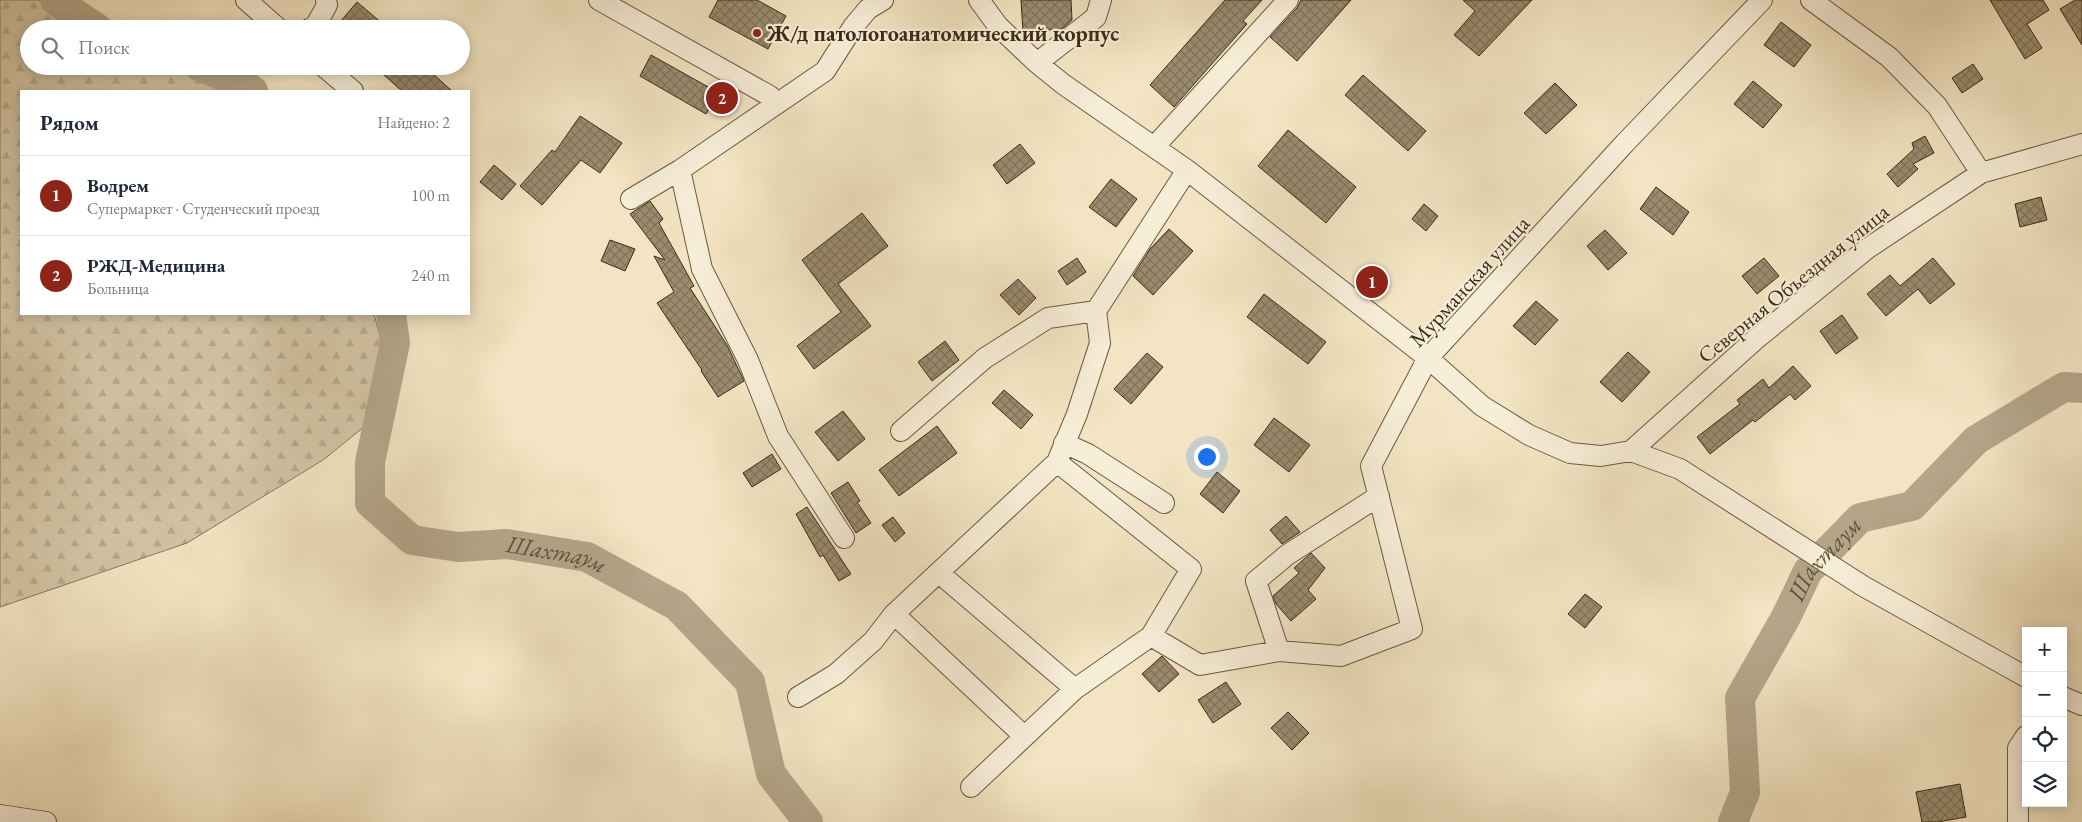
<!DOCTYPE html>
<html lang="ru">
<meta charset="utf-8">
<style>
:root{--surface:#fff;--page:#f6f6f7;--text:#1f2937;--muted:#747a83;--line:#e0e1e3;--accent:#8f2418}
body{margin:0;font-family:"EB Garamond",serif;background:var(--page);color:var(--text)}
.controls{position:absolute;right:15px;bottom:15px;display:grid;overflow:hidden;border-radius:0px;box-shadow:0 2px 12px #0003}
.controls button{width:45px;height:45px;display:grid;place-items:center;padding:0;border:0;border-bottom:1px solid var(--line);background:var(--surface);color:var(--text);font:25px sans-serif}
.you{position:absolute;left:1206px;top:456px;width:18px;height:18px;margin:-12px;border:4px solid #fff;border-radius:50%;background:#1a73e8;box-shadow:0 0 0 8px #1a73e833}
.badge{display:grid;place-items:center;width:32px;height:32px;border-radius:50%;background:var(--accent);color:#fff;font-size:16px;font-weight:700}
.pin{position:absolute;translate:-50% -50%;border:2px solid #fff;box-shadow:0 1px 5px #0006}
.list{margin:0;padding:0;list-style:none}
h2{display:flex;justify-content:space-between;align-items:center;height:65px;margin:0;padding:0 20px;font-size:21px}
h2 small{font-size:16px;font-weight:400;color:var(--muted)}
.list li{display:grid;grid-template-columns:32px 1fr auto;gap:15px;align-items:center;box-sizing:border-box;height:80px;padding:0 20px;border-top:1px solid var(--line)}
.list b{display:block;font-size:19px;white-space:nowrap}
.list p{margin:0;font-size:16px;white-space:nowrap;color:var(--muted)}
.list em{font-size:16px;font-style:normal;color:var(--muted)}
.icon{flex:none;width:28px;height:28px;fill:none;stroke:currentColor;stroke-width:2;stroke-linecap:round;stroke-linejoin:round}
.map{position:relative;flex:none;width:2082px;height:822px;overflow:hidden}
.search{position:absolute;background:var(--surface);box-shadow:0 2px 12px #0003;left:20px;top:20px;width:450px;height:55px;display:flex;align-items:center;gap:12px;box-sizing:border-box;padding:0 18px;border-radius:28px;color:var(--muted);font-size:19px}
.panel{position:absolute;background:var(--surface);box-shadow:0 2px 12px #0003;left:20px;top:90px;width:450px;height:225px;border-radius:0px}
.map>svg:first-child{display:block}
.forest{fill:url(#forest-firs);stroke:#88795e}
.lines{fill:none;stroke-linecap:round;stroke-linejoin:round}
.river{stroke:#b4a689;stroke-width:30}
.building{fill:url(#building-cross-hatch);stroke:#3b2c17}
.minor-casing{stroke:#695a42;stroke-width:22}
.minor{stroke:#f7eed8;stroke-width:20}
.poi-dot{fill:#8f2418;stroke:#f7eed8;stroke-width:2}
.labels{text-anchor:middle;stroke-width:4.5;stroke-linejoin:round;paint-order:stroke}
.poi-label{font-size:22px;font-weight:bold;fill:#3b2c17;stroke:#f7eed8;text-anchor:start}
.street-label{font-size:22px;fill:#3b2c17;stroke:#f7eed8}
.water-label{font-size:24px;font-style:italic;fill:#5f5139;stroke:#f7eed8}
</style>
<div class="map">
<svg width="2082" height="822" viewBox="0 0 2082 822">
<defs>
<pattern id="forest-firs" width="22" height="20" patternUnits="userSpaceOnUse" patternTransform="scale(1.25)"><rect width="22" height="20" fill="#d4c6a6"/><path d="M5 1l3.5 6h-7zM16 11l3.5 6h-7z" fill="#b7aa8e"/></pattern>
<pattern id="building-cross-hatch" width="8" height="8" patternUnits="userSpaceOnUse" patternTransform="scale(1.25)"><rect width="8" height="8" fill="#9b8c70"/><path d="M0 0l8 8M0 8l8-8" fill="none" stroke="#80735b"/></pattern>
</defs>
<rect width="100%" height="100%" fill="#f3e5c3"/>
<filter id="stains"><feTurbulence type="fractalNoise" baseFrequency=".004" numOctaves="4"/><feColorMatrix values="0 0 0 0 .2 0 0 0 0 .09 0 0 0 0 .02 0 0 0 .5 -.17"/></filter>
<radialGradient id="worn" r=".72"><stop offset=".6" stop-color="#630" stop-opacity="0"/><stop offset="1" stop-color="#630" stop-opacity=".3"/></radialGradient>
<path class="forest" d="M 0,0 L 39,0 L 50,7 L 63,29 L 29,29 L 29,66 L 179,66 L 233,91 L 21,91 L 21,314 L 374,314 L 384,351 L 377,386 L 365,426 L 323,460 L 187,543 L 0,607 Z"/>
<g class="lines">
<g class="river">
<path d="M 55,0 L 98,29"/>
<path d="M 199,66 L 247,86 L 253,91"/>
<path id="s1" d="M 391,314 L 395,343 L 370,462 L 370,503 L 412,540 L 458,547 L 507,544 L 587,557 L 677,606 L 750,682 L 771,774 L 808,822"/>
<path id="s2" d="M 1733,822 L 1745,792 L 1740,698 L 1786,617 L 1808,571 L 1860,518 L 1912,506 L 1976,440 L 2064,387 L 2082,388"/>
</g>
</g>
<path class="building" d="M 718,0 L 757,0 L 786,16 L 768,49 L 709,17 Z
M 1021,0 L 1071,0 L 1072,20 L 1062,29 L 1023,32 Z
M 1225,0 L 1262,0 L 1243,21 L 1247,24 L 1174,107 L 1150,85 Z
M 1301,0 L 1351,0 L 1297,61 L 1270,37 L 1297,8 Z
M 1463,0 L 1532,0 L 1479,56 L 1454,35 L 1475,11 Z
M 1990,0 L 2043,0 L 2049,10 L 2027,24 L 2042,48 L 2025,59 Z
M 2075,0 L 2082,0 L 2082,45 L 2060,9 Z
M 357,2 L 389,29 L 334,29 Z
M 1781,22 L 1811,45 L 1794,67 L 1764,45 Z
M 651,55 L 719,93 L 706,114 L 640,76 Z
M 1973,64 L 1983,79 L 1962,93 L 1952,78 Z
M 374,66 L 424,66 L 452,91 L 402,91 Z
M 1363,75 L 1426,131 L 1408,151 L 1345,95 Z
M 1753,81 L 1782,105 L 1763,128 L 1734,104 Z
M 1555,83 L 1577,105 L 1546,134 L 1524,113 Z
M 580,116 L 622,143 L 600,173 L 581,160 L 542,205 L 520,186 L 552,150 L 555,152 Z
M 1288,130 L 1356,187 L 1326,223 L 1258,166 Z
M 1925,136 L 1934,153 L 1913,164 L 1918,169 L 1898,187 L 1887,174 L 1914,149 L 1912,143 Z
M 1020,144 L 1035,163 L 1007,184 L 993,165 Z
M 494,165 L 516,184 L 502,200 L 480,182 Z
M 1111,179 L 1137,199 L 1116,227 L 1089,207 Z
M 1656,187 L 1689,212 L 1673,235 L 1640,209 Z
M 2041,197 L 2047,220 L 2020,227 L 2015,204 Z
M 650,201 L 663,219 L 659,223 L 694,286 L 690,288 L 727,345 L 744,381 L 718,397 L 701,371 L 702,370 L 657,303 L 674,292 L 654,256 L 665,260 L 630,214 Z
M 1424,204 L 1438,216 L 1426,231 L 1412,219 Z
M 862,213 L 888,246 L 838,284 L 871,326 L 814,369 L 797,346 L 841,312 L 802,260 Z
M 1169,229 L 1193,251 L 1153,295 L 1133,276 L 1150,249 Z
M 1605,230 L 1627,253 L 1608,270 L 1587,246 Z
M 610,240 L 635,249 L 625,271 L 601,261 Z
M 1077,258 L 1086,272 L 1067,285 L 1058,271 Z
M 1764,258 L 1779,276 L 1757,294 L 1742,276 Z
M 1933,258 L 1955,284 L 1930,304 L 1918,289 L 1886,316 L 1867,294 L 1890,275 L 1900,286 Z
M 1018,279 L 1036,298 L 1019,315 L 1000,295 Z
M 1264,294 L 1326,342 L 1308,364 L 1247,317 Z
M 1536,301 L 1558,320 L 1535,345 L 1513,326 Z
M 1842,315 L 1858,338 L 1836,354 L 1820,331 Z
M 945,341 L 959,360 L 932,381 L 918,362 Z
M 1628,352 L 1650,372 L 1622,402 L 1600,382 Z
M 1147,353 L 1163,367 L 1131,404 L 1114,389 Z
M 1793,366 L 1811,386 L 1795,400 L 1790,394 L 1755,422 L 1753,420 L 1710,454 L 1697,437 L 1740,404 L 1737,400 L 1763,379 L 1769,388 Z
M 1004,390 L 1033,415 L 1021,429 L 992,403 Z
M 843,411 L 865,439 L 838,461 L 815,432 Z
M 1274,418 L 1310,445 L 1289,472 L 1254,445 Z
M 937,426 L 957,453 L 899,496 L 879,470 Z
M 772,454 L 781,469 L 752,487 L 743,473 Z
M 1217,472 L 1240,491 L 1223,513 L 1200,494 Z
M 848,482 L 860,501 L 857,502 L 871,523 L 856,533 L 831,493 Z
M 807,507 L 851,574 L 839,581 L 823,555 L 820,557 L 796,514 Z
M 1286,516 L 1300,532 L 1282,544 L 1270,530 Z
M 893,517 L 905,533 L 895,542 L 882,525 Z
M 1311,553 L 1325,568 L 1308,590 L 1316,599 L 1291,621 L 1276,604 L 1273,596 L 1299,573 L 1294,568 Z
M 1585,594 L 1602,607 L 1585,628 L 1568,614 Z
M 1162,656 L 1179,674 L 1159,692 L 1142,674 Z
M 1226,682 L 1241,704 L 1213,723 L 1198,700 Z
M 1288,712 L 1309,733 L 1292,750 L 1271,728 Z
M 1960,784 L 1966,817 L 1938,822 L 1922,822 L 1916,792 Z"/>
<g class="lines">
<g class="minor-casing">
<path id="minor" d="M 246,0 L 279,29
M 599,0 L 770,96
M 979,0 L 998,26 L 1037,63 L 1063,84 L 1187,170 L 1428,358 L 1482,406 L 1529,435 L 1570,453 L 1601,456 L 1631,451
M 1811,0 L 1889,57 L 1937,106 L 1981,173
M 309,29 L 316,25 L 327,5 L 326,0
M 1037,63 L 1096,17 L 1101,0
M 323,66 L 353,91
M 1154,147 L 1288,0
M 631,199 L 680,170
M 901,431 L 985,358 L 1048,318 L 1096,311
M 1064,443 L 1088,454 L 1164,503
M 1631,451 L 1756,339 L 1868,248 L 1981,173 L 2082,144
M 1631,451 L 1680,469 L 1863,586 L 2026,677
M 1057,462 L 1191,569 L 1151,636
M 844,538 L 778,436 L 748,360 L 702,269 L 680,170 L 825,71 L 853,27 L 868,9 L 883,0
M 939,573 L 1075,689
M 894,614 L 1024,736
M 1279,651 L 1256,581 L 1287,555 L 1379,496
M 798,697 L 836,674 L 873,641 L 894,614 L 1057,462 L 1077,414 L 1100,343 L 1096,311 L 1187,170
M 2063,697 L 2082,705
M 971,787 L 1075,689 L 1151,636 L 1200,665 L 1279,651 L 1341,656 L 1412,629 L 1371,466 L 1428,358 L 1625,143 L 1762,0
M 0,815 L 46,822
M 2018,822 L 2018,748 L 2026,736"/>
</g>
<use href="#minor" class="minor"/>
</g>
<circle class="poi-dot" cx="757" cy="33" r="5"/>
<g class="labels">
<g class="poi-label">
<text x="767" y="41">Ж/д патологоанатомический корпус</text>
</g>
<g class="street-label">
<text transform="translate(1469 281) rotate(-48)" y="8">Мурманская улица</text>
<text transform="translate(1793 283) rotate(-39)" y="8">Северная Объездная улица</text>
</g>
<g class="water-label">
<text dy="8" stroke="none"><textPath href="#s1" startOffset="394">Шахтаум</textPath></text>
<text dy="8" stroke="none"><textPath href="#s2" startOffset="290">Шахтаум</textPath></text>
</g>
</g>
<rect width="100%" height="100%" filter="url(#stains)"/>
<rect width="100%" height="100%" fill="url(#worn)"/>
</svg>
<div class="controls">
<button>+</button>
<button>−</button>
<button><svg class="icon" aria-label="locate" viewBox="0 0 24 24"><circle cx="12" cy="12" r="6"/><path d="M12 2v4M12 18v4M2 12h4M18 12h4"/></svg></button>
<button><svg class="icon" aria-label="layers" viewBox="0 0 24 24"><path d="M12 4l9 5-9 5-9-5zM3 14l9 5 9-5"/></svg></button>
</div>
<div class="you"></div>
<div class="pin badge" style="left:1372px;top:282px">1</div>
<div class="pin badge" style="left:722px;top:98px">2</div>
<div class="search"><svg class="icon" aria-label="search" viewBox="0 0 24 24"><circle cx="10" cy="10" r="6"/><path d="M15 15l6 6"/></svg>Поиск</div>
<section class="panel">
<h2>Рядом<small>Найдено: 2</small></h2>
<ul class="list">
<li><span class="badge">1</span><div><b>Водрем</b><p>Супермаркет · Студенческий проезд</p></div><em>100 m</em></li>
<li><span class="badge">2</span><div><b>РЖД-Медицина</b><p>Больница</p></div><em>240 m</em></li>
</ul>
</section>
</div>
